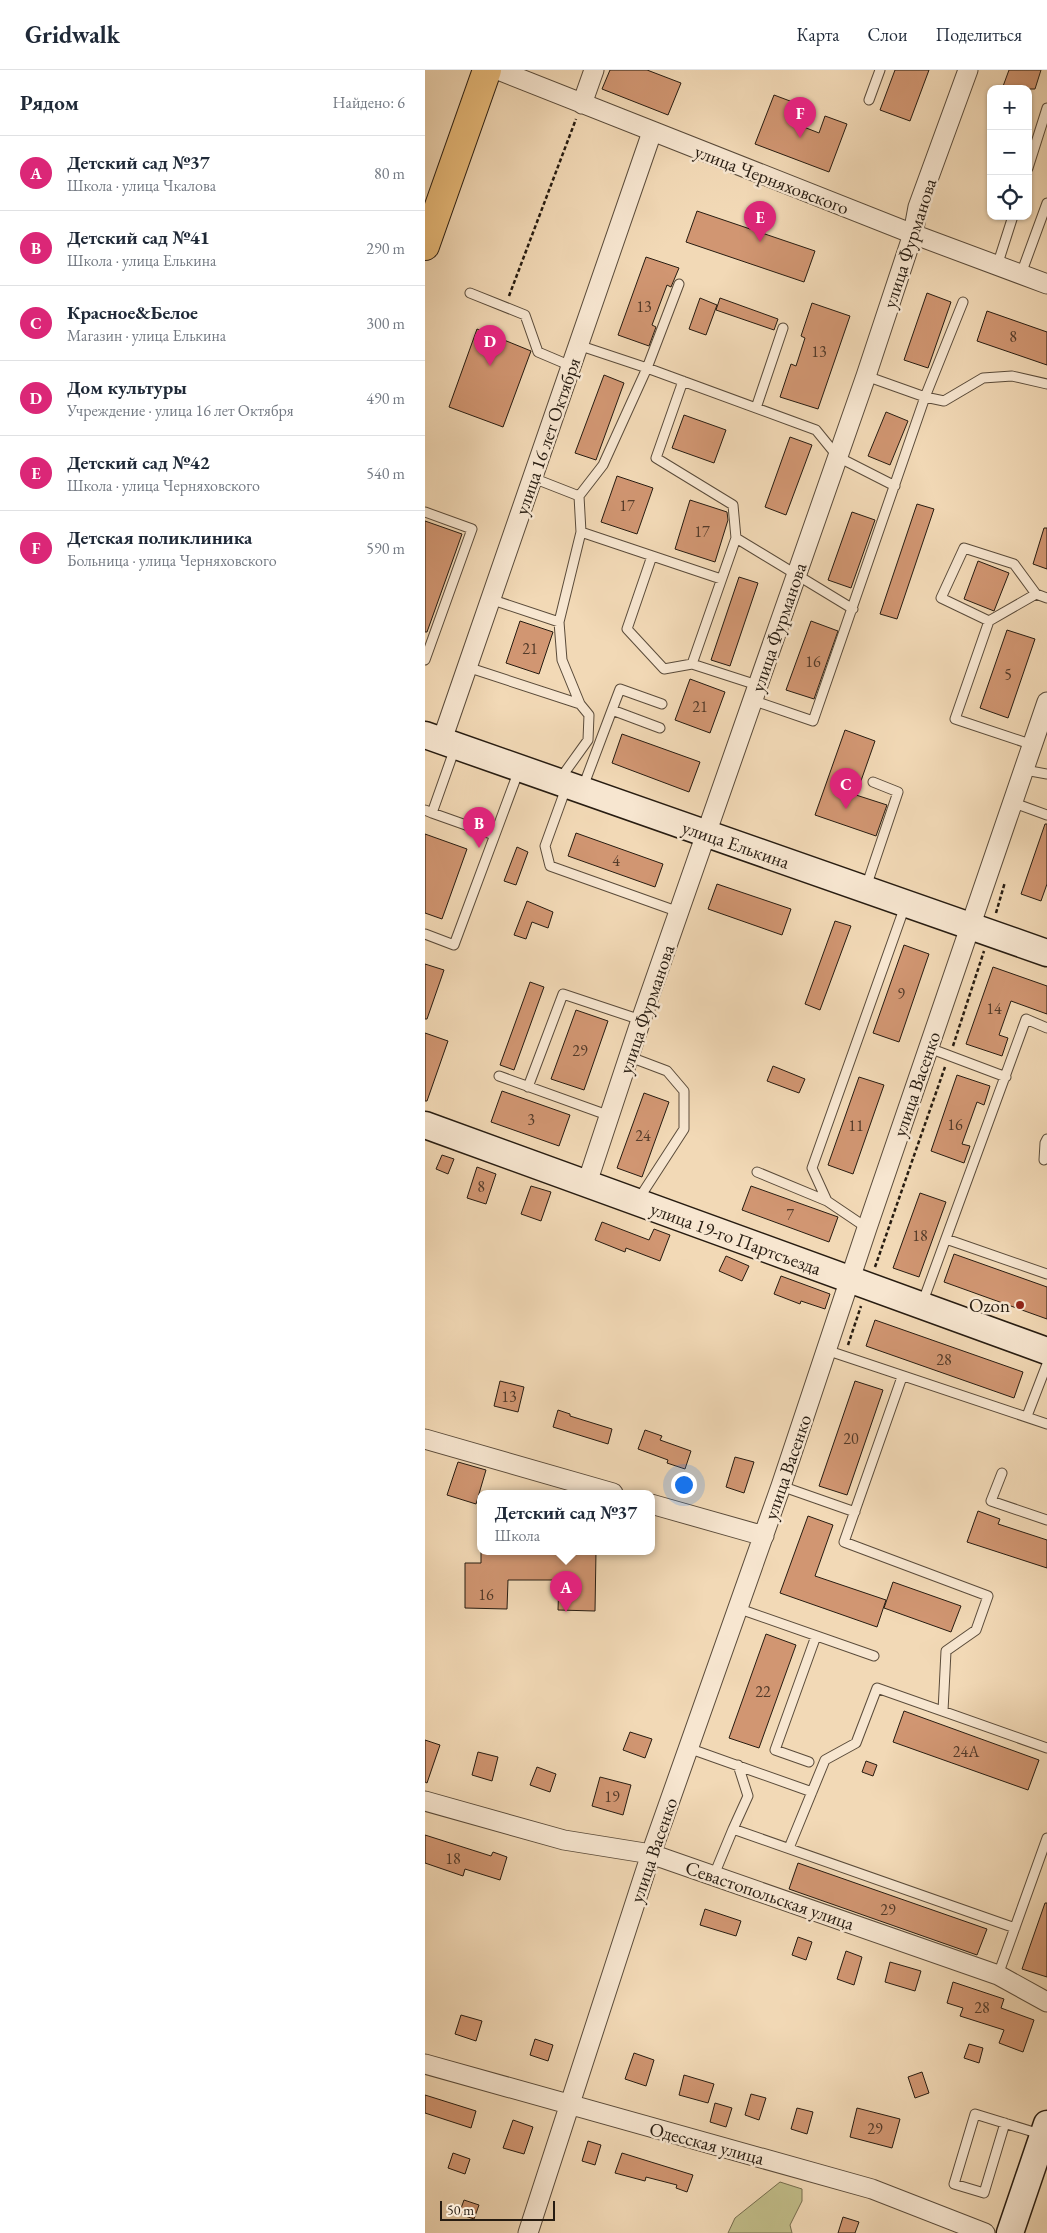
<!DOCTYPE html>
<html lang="ru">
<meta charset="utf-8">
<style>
:root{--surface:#fff;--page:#f6f6f7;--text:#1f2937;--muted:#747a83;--line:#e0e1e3;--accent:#db2777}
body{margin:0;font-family:"EB Garamond",serif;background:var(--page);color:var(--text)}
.controls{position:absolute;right:15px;top:15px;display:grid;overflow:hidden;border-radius:10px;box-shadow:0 1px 4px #0004}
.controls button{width:45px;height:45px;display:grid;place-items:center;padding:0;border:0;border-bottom:1px solid var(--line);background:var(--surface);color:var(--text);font:25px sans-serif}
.scale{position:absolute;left:15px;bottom:12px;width:115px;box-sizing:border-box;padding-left:5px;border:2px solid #271c11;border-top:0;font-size:14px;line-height:18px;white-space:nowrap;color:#271c11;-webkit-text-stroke:4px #f7e6d0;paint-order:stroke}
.you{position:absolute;left:258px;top:1414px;width:18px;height:18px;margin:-12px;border:4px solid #fff;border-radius:50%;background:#1a73e8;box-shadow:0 0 0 8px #1a73e833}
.badge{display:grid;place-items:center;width:32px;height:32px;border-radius:50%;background:var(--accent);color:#fff;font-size:16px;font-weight:700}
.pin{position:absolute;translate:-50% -41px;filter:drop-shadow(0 1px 2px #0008)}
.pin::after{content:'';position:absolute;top:26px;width:18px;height:15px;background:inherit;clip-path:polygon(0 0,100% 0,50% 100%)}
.popup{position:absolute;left:52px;top:1420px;width:178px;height:65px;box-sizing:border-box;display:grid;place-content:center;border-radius:10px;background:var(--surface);filter:drop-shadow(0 1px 4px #0005);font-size:16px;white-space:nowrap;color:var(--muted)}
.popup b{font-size:19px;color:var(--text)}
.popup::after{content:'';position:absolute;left:50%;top:100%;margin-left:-10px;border:10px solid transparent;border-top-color:var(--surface)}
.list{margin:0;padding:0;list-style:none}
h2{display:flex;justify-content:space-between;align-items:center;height:65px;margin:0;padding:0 20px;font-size:21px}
h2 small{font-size:16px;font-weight:400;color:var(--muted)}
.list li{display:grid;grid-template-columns:32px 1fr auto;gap:15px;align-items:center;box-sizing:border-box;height:75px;padding:0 20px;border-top:1px solid var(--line)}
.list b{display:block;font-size:19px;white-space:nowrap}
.list p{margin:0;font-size:16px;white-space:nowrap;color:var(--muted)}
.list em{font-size:16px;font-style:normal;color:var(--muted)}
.icon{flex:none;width:28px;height:28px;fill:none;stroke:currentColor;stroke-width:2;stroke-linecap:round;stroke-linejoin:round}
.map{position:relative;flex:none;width:622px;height:2163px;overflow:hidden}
header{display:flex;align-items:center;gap:30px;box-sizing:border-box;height:70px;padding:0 25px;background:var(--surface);border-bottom:1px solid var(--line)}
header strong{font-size:24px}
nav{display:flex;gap:28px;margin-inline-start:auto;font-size:18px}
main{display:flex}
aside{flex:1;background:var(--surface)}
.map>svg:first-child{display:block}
.green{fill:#c1bd89;stroke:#746c4d}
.building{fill:#d19672;stroke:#271c11}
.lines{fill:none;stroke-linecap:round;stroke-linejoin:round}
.lane-casing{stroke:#5a4b3a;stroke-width:11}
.street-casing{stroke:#5a4b3a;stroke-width:21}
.secondary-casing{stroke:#271c11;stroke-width:29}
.primary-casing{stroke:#271c11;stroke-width:30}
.path{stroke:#271c11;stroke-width:2.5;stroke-dasharray:4 2.5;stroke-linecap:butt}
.lane{stroke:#f7e6d0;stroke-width:9}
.street{stroke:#f7e6d0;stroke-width:19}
.secondary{stroke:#f7e6d0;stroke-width:26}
.primary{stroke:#e9bc7b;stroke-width:28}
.poi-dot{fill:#8f2418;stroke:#f7e6d0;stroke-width:2}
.labels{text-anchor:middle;stroke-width:5;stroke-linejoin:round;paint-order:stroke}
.number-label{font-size:16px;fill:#523a29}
.street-label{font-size:19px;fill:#271c11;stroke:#f7e6d0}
.poi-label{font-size:19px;fill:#271c11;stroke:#f7e6d0;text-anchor:end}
</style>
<header>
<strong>Gridwalk</strong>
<nav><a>Карта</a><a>Слои</a><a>Поделиться</a></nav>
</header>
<main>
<aside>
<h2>Рядом<small>Найдено: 6</small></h2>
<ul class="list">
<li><span class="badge">A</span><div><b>Детский сад №37</b><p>Школа · улица Чкалова</p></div><em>80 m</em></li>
<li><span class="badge">B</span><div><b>Детский сад №41</b><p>Школа · улица Елькина</p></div><em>290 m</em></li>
<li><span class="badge">C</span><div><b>Красное&amp;Белое</b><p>Магазин · улица Елькина</p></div><em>300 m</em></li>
<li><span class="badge">D</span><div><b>Дом культуры</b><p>Учреждение · улица 16 лет Октября</p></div><em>490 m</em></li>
<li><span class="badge">E</span><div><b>Детский сад №42</b><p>Школа · улица Черняховского</p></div><em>540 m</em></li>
<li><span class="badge">F</span><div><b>Детская поликлиника</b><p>Больница · улица Черняховского</p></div><em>590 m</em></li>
</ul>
</aside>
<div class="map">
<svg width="622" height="2163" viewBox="0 0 622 2163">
<rect width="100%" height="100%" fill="#f2d9b6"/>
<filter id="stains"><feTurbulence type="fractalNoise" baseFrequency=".004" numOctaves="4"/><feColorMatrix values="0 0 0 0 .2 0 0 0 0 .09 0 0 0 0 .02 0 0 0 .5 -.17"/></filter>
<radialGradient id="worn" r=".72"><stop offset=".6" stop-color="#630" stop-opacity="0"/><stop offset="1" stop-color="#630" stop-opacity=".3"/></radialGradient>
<path class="green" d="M 355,2112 L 377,2119 L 377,2131 L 365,2155 L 367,2163 L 303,2163 L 310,2148 Z"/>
<path class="building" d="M 185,0 L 222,0 L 256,13 L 243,45 L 177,19 Z
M 470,0 L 504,0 L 485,51 L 455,40 Z
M 584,0 L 616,0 L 610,19 L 577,19 Z
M 349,25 L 373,34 L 366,52 L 394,63 L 400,46 L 422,54 L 404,102 L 330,74 Z
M 272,141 L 390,181 L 379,212 L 261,172 Z
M 221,187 L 254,198 L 246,217 L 242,215 L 227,255 L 231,257 L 224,276 L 193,265 Z
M 502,223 L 526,232 L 503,298 L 479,290 Z
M 275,228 L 292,235 L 281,265 L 264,259 Z
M 295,228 L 353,249 L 349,260 L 291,240 Z
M 387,233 L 425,246 L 393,339 L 355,327 L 366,294 L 371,296 L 380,268 L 376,266 Z
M 562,241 L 622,262 L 622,295 L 552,271 Z
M 52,259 L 106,281 L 78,357 L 24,337 Z
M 179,305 L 199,313 L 171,390 L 150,383 Z
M 461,342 L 483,351 L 465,395 L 443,386 Z
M 259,345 L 301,360 L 289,393 L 247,378 Z
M 365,367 L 387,375 L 361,445 L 340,437 Z
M 192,406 L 228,418 L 212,464 L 176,452 Z
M 265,430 L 302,442 L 303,450 L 290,492 L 250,479 Z
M 492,434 L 509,439 L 472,549 L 455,544 Z
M 427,442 L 450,450 L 426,518 L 403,510 Z
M 0,451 L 37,464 L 2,562 L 0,562 Z
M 619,458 L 622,458 L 622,499 L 608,494 Z
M 553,491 L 584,503 L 569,541 L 539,529 Z
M 314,507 L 333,513 L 305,596 L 286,590 Z
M 95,551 L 128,562 L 114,604 L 81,593 Z
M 386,551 L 413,561 L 389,629 L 361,620 Z
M 582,560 L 610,569 L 583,648 L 555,638 Z
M 265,609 L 300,622 L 285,663 L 250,650 Z
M 420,660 L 450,671 L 431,725 L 462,735 L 451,766 L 390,745 Z
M 197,664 L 275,692 L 264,722 L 187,693 Z
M 620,754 L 622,754 L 622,814 L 616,831 L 596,824 Z
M 151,763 L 238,794 L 230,817 L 143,786 Z
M 0,764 L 42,779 L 17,849 L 0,843 Z
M 92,777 L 103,782 L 91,815 L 79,811 Z
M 292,814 L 366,839 L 357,865 L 283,839 Z
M 102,831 L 128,842 L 123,858 L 107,852 L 101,869 L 89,865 Z
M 410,851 L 426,856 L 395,940 L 380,934 Z
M 479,875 L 504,884 L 474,972 L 448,963 Z
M 0,894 L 19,900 L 2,949 L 0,949 Z
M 568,897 L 622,916 L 622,944 L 586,931 L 574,965 L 583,968 L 577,986 L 541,974 Z
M 105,912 L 119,917 L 89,1000 L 75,995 Z
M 151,940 L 183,951 L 159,1020 L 126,1009 Z
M 0,963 L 23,971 L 2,1031 L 0,1031 Z
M 348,996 L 380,1009 L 374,1023 L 342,1011 Z
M 532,1005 L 565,1016 L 559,1035 L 552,1032 L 537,1074 L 545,1076 L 539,1093 L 506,1081 Z
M 434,1007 L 459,1015 L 428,1104 L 403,1095 Z
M 77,1021 L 145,1045 L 134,1076 L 66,1052 Z
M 219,1023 L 244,1032 L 217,1107 L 192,1098 Z
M 17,1085 L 29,1089 L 23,1104 L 11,1099 Z
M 52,1097 L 71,1104 L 61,1134 L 42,1128 Z
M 106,1116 L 126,1122 L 116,1151 L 96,1144 Z
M 326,1116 L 413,1147 L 404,1172 L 317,1140 Z
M 495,1123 L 521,1132 L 494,1207 L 468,1198 Z
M 177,1152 L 224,1170 L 229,1159 L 245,1165 L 235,1191 L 201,1178 L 200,1182 L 170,1170 Z
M 529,1184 L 622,1217 L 622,1249 L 519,1212 Z
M 301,1186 L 324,1196 L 317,1211 L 294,1201 Z
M 356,1206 L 405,1224 L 400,1239 L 376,1231 L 375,1234 L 349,1224 Z
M 450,1250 L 598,1302 L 589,1328 L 441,1276 Z
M 75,1311 L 99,1317 L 93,1342 L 69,1336 Z
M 430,1311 L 458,1320 L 422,1425 L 394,1416 Z
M 133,1340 L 145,1344 L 145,1346 L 187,1359 L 183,1374 L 128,1357 Z
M 220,1360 L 237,1366 L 235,1370 L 266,1381 L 260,1399 L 242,1393 L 243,1390 L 213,1379 Z
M 310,1387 L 329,1392 L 319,1423 L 301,1417 Z
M 33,1392 L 61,1400 L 51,1434 L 22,1425 Z
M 553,1441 L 575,1449 L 573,1454 L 622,1470 L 622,1498 L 542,1472 Z
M 383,1446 L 408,1455 L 390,1506 L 461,1530 L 452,1557 L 355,1523 Z
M 56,1481 L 171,1481 L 170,1541 L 133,1540 L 134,1510 L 83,1510 L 82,1539 L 40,1538 L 40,1493 L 56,1493 Z
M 468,1512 L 536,1536 L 526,1562 L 459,1538 Z
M 341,1564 L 371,1575 L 334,1678 L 304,1668 Z
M 479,1641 L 614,1690 L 603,1720 L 468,1672 Z
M 205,1662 L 227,1669 L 220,1688 L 198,1680 Z
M 0,1670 L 15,1675 L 2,1713 L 0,1712 Z
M 53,1682 L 73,1687 L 67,1711 L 47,1705 Z
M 441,1691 L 452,1695 L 448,1706 L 437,1702 Z
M 112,1697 L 131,1704 L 125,1722 L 105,1715 Z
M 175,1707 L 206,1715 L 198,1745 L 167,1736 Z
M 0,1765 L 66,1786 L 68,1782 L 82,1787 L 75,1810 L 40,1799 L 38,1806 L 0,1793 Z
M 373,1793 L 562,1859 L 552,1885 L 364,1819 Z
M 620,1833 L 622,1833 L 622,1907 L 597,1899 Z
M 280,1839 L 316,1851 L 311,1866 L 275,1855 Z
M 373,1867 L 387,1872 L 381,1890 L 367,1885 Z
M 421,1881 L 437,1887 L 429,1915 L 412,1909 Z
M 465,1892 L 496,1901 L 490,1921 L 460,1912 Z
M 528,1912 L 579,1929 L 576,1938 L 609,1950 L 598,1982 L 574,1973 L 579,1960 L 535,1946 L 538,1938 L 522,1933 Z
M 36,1945 L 57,1951 L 51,1971 L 30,1964 Z
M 110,1969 L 128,1975 L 123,1991 L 105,1985 Z
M 544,1974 L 558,1978 L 554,1993 L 539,1988 Z
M 209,1983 L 229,1990 L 221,2016 L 200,2009 Z
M 497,2002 L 504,2023 L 490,2028 L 483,2007 Z
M 259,2005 L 289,2014 L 283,2033 L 254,2025 Z
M 326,2024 L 341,2028 L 334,2050 L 320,2045 Z
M 0,2025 L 51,2041 L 46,2058 L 0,2043 Z
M 290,2033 L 307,2038 L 301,2057 L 285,2052 Z
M 372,2038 L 388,2042 L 382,2064 L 366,2059 Z
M 432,2038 L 475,2049 L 467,2078 L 425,2067 Z
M 88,2050 L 108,2057 L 99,2084 L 78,2078 Z
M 163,2071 L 176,2075 L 170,2095 L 157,2091 Z
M 28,2083 L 45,2089 L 40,2104 L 23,2098 Z
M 197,2083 L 268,2105 L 262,2122 L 251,2118 L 252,2115 L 221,2107 L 220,2111 L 190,2103 Z
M 39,2130 L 54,2135 L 49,2149 L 34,2144 Z
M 418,2147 L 434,2152 L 430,2163 L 413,2163 Z"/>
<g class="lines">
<g class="lane-casing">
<path id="lane" d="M 444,30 L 455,0
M 603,98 L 622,38
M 572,196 L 588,146
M 596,204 L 622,133
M 45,223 L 100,245 L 113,282 L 146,296
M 153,275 L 222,298 L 391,360 L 413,387 L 470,416
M 441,306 L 500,327 L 519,331 L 558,308 L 587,306 L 622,314
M 258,311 L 231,388 L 308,435 L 311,468 L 428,539
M 331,338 L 358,258
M 108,408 L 154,426
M 0,442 L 47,459 L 0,590
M 156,462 L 296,509
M 311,468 L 267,594 L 332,615
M 227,486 L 202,559 L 239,599 L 267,594
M 65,529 L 134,552
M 564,551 L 516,528 L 539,478 L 589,494 L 611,524
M 42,597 L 155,634 L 137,590 L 134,552 L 156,462 L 154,426 L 178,395 L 222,298 L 254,214
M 327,630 L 388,651 L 500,327 L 538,232
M 187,640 L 195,619 L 237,634
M 608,675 L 530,649 L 564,551 L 611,524 L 622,528
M 600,700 L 622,704
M 135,709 L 163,670 L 164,645 L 155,634
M 158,717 L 187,640 L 235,658
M 141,718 L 120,776 L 125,796 L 254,842
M 589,733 L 622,745
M 0,740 L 7,743 L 30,678
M 7,743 L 69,765
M 441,817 L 473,722 L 448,712
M 0,864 L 29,875 L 94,700
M 504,978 L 581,1007
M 205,987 L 242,1001 L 259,1021 L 259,1059 L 213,1130
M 74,1006 L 185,1046
M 103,1017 L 138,924 L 216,950
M 619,1090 L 620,1073 L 622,1069
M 332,1102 L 402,1131
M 442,1158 L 402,1131 L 387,1098 L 480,836
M 521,1169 L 622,1204
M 497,1234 L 601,949 L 622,958
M 401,1280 L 622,1354
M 477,1307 L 419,1472 L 563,1526 L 551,1560 L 521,1581 L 518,1641
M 602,1346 L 622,1294
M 577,1403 L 566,1431 L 622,1450
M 356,1416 L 430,1442
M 312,1538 L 449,1586
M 263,1678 L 387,1722
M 384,1692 L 350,1680 L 391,1566
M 308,1759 L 323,1726 L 313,1695
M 364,1778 L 400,1690 L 431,1673 L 452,1618 L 622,1678
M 289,1805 L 308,1759 L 590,1858
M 573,1905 L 622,1768
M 580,2053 L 559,2123 L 529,2114 L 550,2044 L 615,2064"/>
</g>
<g class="street-casing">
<path id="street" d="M 73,0 L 488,164 L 622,214
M 157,34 L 169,0
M 17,670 L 227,62
M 162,1113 L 216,950 L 441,306 L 488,164 L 493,137 L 543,0
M 0,1369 L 188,1423
M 226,1434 L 339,1466
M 0,1731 L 139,1770 L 226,1784 L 573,1905 L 622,1932
M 0,1994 L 447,2119 L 560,2163
M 103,2163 L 226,1784 L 356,1416 L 442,1158 L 622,632"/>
</g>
<g class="secondary-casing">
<path id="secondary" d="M 0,665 L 622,883
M 0,1055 L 622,1281
M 585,2163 L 622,2054"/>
</g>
<g class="primary-casing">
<path id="primary" d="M 0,176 L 62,0"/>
</g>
<path class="path" d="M 84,226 L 151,49
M 571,843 L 580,812
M 528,976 L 559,881
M 450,1197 L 520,997
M 423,1275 L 436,1236"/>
<use href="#lane" class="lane"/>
<use href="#street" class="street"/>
<use href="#secondary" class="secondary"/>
<use href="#primary" class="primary"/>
</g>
<circle class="poi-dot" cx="595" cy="1235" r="5"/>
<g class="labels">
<g class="number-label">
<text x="219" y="242">13</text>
<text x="588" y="272">8</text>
<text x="394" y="287">13</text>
<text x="202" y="441">17</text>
<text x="277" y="467">17</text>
<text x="105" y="584">21</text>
<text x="388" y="597">16</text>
<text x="583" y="610">5</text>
<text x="275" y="642">21</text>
<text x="191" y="796">4</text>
<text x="476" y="929">9</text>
<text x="569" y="944">14</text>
<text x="155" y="986">29</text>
<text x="106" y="1055">3</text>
<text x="530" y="1060">16</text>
<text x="431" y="1061">11</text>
<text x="218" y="1071">24</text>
<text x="56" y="1122">8</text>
<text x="365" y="1150">7</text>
<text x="495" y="1171">18</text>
<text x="519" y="1295">28</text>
<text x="84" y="1332">13</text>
<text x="426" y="1374">20</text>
<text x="61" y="1530">16</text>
<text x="338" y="1627">22</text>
<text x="541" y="1687">24А</text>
<text x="187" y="1732">19</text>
<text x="28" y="1794">18</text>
<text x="463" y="1845">29</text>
<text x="557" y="1943">28</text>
<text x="450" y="2064">29</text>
</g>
<g class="street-label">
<text transform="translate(347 109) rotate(21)" y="7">улица Черняховского</text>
<text transform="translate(484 173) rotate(-72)" y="7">улица Фурманова</text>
<text transform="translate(122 366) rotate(-71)" y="7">улица 16 лет Октября</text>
<text transform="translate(353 557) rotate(-71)" y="7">улица Фурманова</text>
<text transform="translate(311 774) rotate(19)" y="7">улица Елькина</text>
<text transform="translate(221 939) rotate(-71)" y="7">улица Фурманова</text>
<text transform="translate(491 1014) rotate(-71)" y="7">улица Васенко</text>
<text transform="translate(311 1168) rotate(20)" y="7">улица 19-го Партсъезда</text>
<text transform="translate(362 1397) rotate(-71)" y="7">улица Васенко</text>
<text transform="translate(228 1780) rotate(-71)" y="7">улица Васенко</text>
<text transform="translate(345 1825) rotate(19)" y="7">Севастопольская улица</text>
<text transform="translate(282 2073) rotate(15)" y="7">Одесская улица</text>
</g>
<g class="poi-label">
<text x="585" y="1242">Ozon</text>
</g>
</g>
<rect width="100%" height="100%" filter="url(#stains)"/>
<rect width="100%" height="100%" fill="url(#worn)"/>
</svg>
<div class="controls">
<button>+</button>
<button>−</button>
<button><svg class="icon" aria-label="locate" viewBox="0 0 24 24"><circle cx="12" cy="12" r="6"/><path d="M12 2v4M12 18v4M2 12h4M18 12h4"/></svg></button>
</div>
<div class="scale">50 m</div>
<div class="you"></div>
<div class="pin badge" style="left:141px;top:1542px">A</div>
<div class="popup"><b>Детский сад №37</b>Школа</div>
<div class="pin badge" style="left:54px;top:778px">B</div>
<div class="pin badge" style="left:421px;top:739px">C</div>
<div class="pin badge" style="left:65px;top:296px">D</div>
<div class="pin badge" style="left:335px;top:172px">E</div>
<div class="pin badge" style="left:375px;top:68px">F</div>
</div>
</main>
